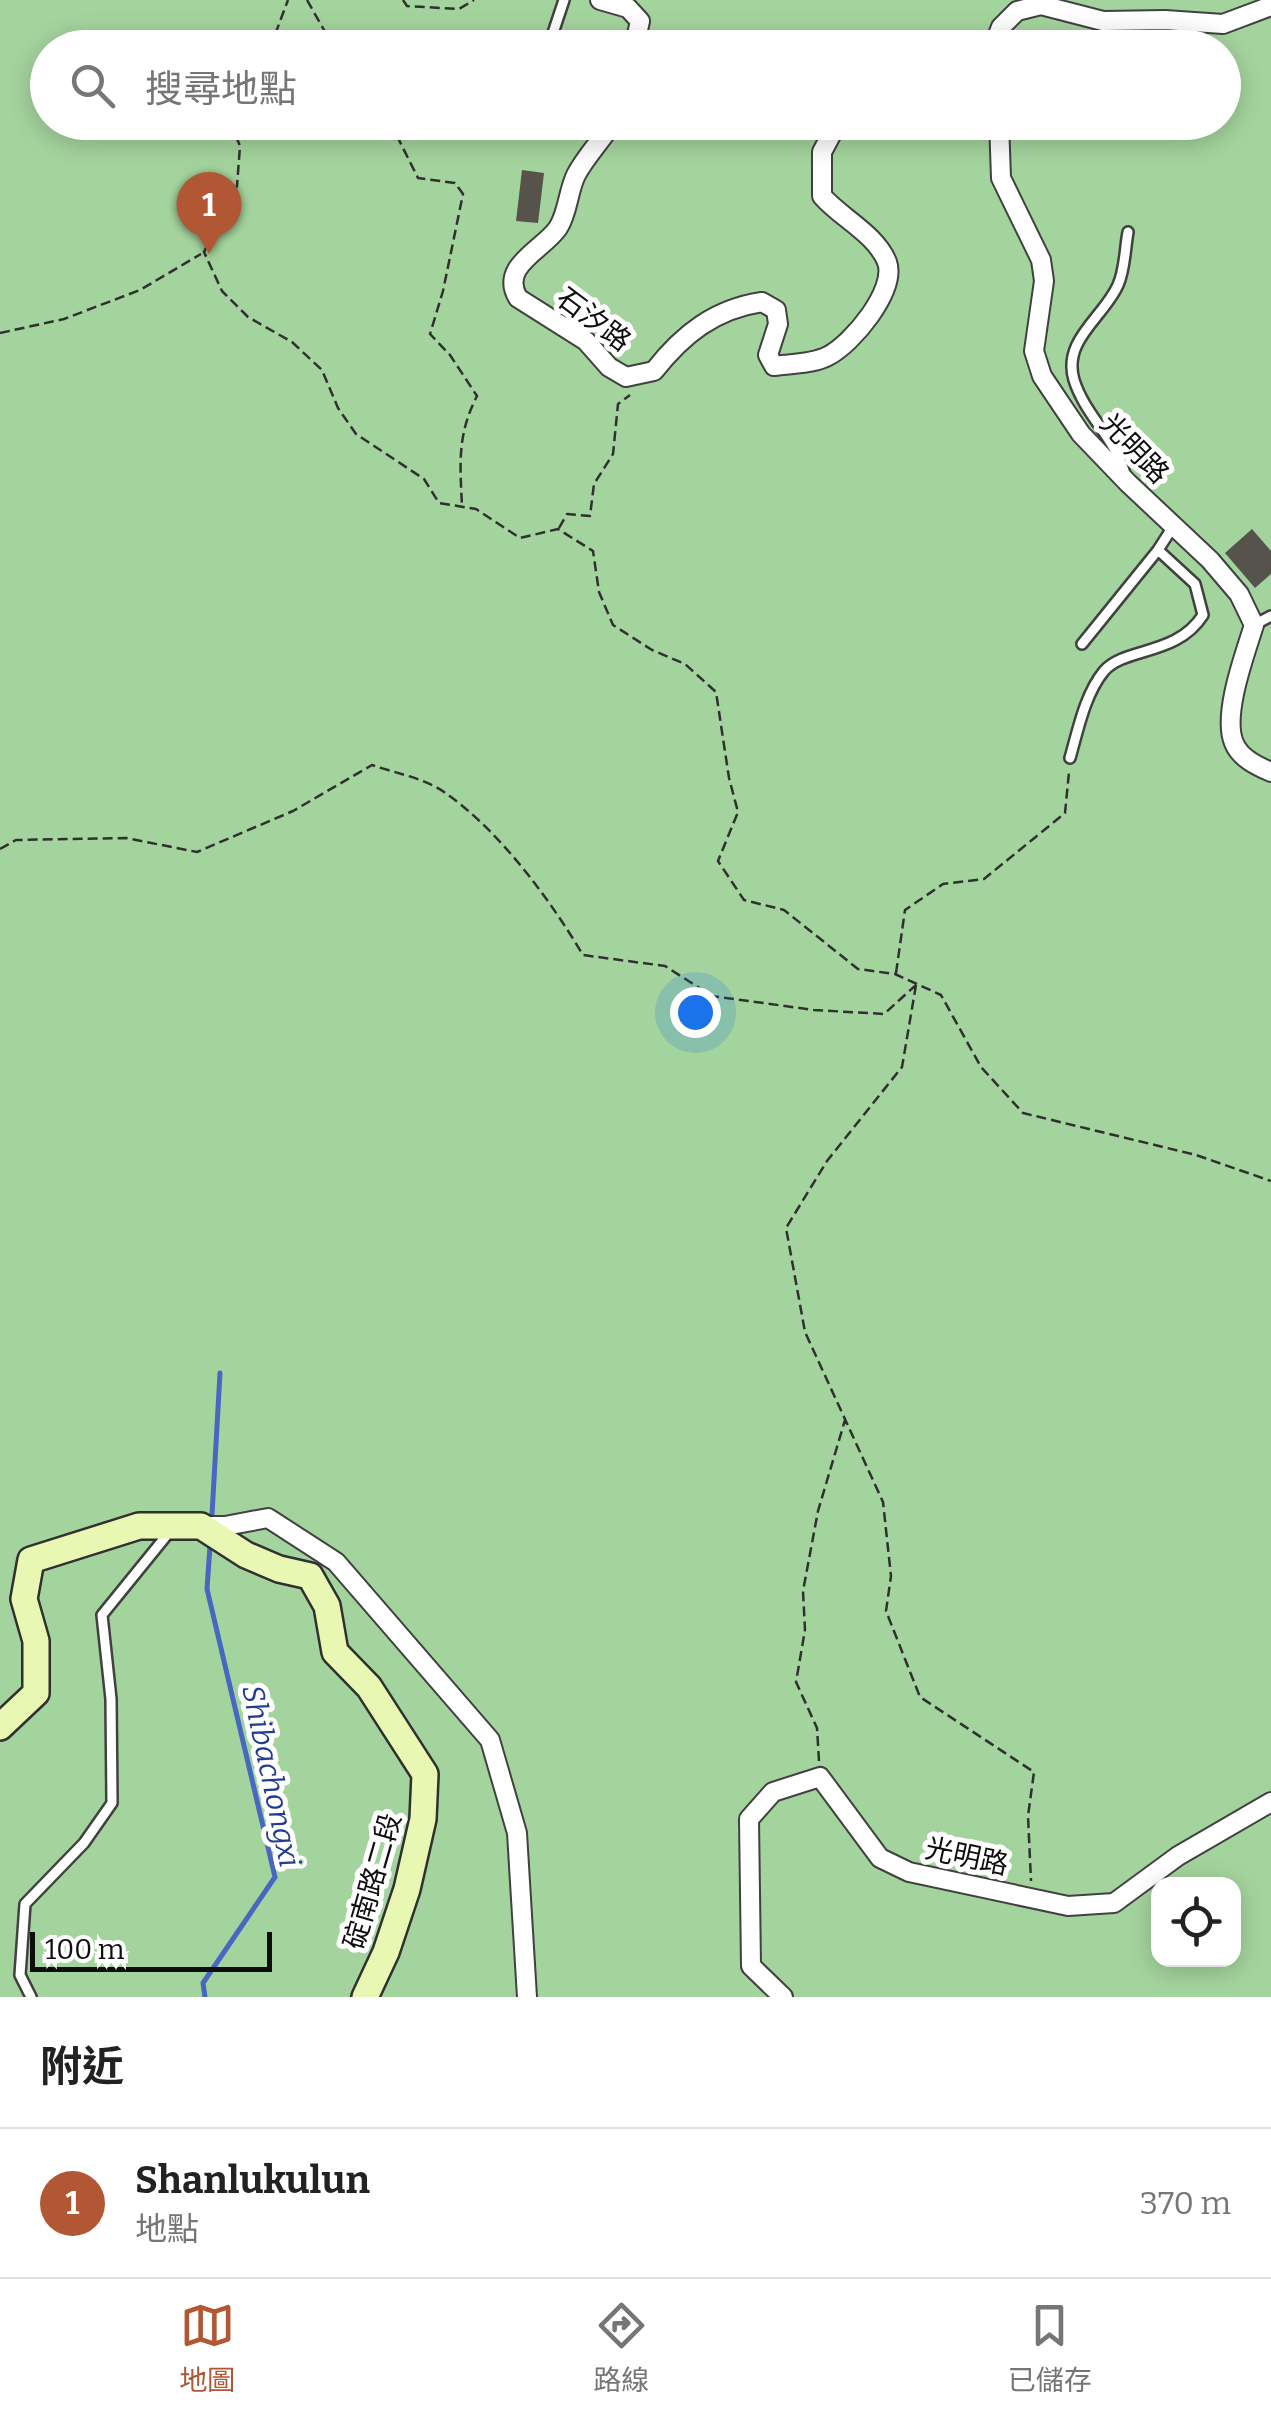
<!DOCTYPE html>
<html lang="zh-TW">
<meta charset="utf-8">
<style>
:root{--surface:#fff;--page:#f6f6f6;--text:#222;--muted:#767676;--line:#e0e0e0;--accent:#b15733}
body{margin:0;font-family:Bitter,"Noto Sans TC",serif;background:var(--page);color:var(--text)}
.controls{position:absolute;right:30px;bottom:30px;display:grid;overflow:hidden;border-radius:20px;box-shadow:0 5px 25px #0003}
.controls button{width:90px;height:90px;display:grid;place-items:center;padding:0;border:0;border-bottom:2px solid var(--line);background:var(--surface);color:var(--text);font:50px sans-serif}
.scale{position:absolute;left:30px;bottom:25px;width:242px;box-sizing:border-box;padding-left:10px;border:5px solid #0e0e0e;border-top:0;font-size:28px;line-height:35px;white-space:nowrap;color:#0e0e0e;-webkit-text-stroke:8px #fff;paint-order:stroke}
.you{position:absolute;left:695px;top:1012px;width:35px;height:35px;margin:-25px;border:8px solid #fff;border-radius:50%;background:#1a73e8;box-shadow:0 0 0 15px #1a73e833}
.badge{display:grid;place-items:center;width:65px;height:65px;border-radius:50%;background:var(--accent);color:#fff;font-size:32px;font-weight:700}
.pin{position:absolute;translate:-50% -82px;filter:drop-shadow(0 2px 5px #0008)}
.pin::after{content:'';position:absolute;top:52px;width:35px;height:30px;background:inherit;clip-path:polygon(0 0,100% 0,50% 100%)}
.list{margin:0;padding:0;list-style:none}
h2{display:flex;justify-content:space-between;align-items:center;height:130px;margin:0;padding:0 40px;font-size:42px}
h2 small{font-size:32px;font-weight:400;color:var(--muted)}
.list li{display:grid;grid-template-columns:65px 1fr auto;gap:30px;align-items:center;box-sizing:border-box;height:150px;padding:0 40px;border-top:2px solid var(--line)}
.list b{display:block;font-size:38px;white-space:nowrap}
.list p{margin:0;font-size:32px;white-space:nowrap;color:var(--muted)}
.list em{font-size:32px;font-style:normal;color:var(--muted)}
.icon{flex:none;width:55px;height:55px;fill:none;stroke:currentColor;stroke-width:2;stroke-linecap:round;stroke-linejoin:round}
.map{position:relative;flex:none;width:1271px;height:1997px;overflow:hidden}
.search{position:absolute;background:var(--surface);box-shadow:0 5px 25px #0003;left:30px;right:30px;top:30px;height:110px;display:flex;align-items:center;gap:25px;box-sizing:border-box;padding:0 35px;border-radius:55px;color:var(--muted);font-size:38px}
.sheet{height:280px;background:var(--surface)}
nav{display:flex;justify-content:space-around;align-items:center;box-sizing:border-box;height:140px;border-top:2px solid var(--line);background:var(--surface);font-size:28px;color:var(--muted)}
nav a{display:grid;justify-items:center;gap:5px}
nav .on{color:var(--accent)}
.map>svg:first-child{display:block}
.forest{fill:#a4d49d;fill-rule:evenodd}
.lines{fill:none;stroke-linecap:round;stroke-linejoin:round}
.stream{stroke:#4767c1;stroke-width:5}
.building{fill:#55534b}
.lane-casing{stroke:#414141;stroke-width:14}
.street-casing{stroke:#414141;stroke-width:22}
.secondary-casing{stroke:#303030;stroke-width:30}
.path{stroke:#303030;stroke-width:2.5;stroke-dasharray:10 5;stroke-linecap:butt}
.lane{stroke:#fff;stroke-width:9}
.street{stroke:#fff;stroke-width:18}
.secondary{stroke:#e8f7b1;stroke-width:25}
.labels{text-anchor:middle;stroke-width:10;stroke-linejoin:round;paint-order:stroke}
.street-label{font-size:28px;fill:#0e0e0e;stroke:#fff}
.water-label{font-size:30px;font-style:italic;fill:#223c94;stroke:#fff}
</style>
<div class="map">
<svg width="1271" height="1997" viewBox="0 0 1271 1997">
<rect width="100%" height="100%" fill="#fcfef0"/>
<path class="forest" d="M 0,0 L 1271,0 L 1271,1997 L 0,1997 ZM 48,48 L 1224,48 L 1224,122 L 48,122 ZM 1158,1884 L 1234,1884 L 1234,1960 L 1158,1960 Z"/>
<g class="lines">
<path class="stream" d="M 212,1515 L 220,1373
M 205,1997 L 203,1983 L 275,1877 L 207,1589 L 210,1546"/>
</g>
<path class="building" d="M 522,170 L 544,173 L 538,223 L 516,221 Z
M 1252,529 L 1271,551 L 1271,574 L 1255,588 L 1225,553 Z"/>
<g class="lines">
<g class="lane-casing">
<path id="lane" d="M 548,48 L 564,0
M 549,122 L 564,128 L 604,132
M 1125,474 C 1115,438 1085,415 1074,380 C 1062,340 1104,317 1118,285 C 1125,270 1125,248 1128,232
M 1254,625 L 1271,616
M 1082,644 L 1158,550
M 1070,758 C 1078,730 1085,694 1104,671 C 1125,647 1177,656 1203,615 L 1195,584 L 1158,550 L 1174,525
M 31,1997 L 20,1975 L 25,1904 L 84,1843 L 112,1803 L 111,1699 L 102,1615 L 171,1530"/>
</g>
<g class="street-casing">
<path id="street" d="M 600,0 L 628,8 L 640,21 L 634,48
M 993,48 L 1001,27 L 1017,11 L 1041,5 L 1103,21 L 1165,20 L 1223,24 L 1271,6
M 613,122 C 602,140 586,156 576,175 C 568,191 568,213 558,228 C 543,250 499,266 518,298 L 586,341 L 609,367 L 626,377 L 654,371 C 683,334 715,309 762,302 L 776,310 L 778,324 L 768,355 L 774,366 C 789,364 813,364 828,356 C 852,344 897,290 887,262 C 876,234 841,218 822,196 L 822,152 L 838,122
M 999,122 L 1001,178 L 1041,260 L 1044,281 L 1034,351 L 1042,376 L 1081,434 L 1128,483 L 1210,560 L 1239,594 L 1254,625 C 1245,654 1222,715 1234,743 C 1240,758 1257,766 1271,772
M 202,1526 L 225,1526 L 268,1518 L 336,1562 L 490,1740 L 517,1833 L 527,1997
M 783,1997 L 751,1966 L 749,1819 L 773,1792 L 820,1777 L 880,1858 L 909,1872 L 1068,1906 L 1114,1903 L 1178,1856 L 1271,1802"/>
</g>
<g class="secondary-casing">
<path id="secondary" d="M 0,1727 L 36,1693 L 36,1641 L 24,1599 L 31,1560 L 139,1526 L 201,1526 L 246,1555 L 279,1569 L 310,1576 L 327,1606 L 335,1652 L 369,1687 L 425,1774 L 423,1819 L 407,1889 L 386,1952 L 365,1997"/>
</g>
<path class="path" d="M 307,0 L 324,30 L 341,48
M 403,0 L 407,6 L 459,9 L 474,0
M 270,48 L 288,0
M 230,122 L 240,146 L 237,186 L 204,252 L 222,291 L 248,317 L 292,342 L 322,370 L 338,408 L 356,434 L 424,479 L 439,503 L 476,509 L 520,538 L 558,529 L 593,551 L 599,592 L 613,625 L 652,650 L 685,664 L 716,692 L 729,778 L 738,812 L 718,861 L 744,900 L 784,910 L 858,969 L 895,974 L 941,995 L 981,1067 L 1023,1113 L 1196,1155 L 1271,1181
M 390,122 L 418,178 L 455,183 L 463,194 L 443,291 L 430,334 L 450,355 L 477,396 C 457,435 460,464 462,506
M 0,333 L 64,319 L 140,290 L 201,254
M 559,528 L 567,514 L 590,516 L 594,484 L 613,454 L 618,404 L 630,395
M 0,849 L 16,840 L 126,838 L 197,852 L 293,811 L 372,765 C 394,773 425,778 444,792 C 499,830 549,898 583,955 L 665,966 L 712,996 L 814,1010 L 884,1014 L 916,985
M 896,973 L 905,910 L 943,884 L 984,879 L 1065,813 L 1069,772
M 916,985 L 902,1067 L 827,1161 L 786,1228 L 805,1332 L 883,1502 L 891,1576 L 886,1611 L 920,1697 L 1034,1772 L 1028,1816 L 1031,1881
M 819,1761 L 817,1728 L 796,1682 L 805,1630 L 803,1591 L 818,1511 L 845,1420"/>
<use href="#lane" class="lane"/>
<use href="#street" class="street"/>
<use href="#secondary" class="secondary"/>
</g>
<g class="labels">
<g class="street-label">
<text transform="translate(594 319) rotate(37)" y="10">石汐路</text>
<text transform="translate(1135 448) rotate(46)" y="10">光明路</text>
<text transform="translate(967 1856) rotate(12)" y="10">光明路</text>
<text transform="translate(372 1881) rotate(-74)" y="10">碇南路二段</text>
</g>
<g class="water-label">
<text transform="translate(271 1776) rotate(78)" y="10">Shibachongxi</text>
</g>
</g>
</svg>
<div class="controls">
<button><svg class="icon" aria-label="locate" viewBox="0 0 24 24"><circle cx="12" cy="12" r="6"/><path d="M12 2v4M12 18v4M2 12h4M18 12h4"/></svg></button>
</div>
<div class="scale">100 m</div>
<div class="you"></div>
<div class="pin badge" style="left:209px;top:254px">1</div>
<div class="search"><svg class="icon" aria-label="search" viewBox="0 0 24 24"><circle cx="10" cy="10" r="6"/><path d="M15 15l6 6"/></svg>搜尋地點</div>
</div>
<section class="sheet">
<h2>附近<small></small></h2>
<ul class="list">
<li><span class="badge">1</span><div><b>Shanlukulun</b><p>地點</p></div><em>370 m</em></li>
</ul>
</section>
<nav>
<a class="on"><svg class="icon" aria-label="map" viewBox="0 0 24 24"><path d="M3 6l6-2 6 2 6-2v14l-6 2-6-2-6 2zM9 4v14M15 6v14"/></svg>地圖</a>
<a><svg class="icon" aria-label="directions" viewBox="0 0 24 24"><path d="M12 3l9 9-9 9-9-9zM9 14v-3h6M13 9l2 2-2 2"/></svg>路線</a>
<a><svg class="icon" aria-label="saved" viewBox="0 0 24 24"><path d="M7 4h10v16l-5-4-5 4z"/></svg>已儲存</a>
</nav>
